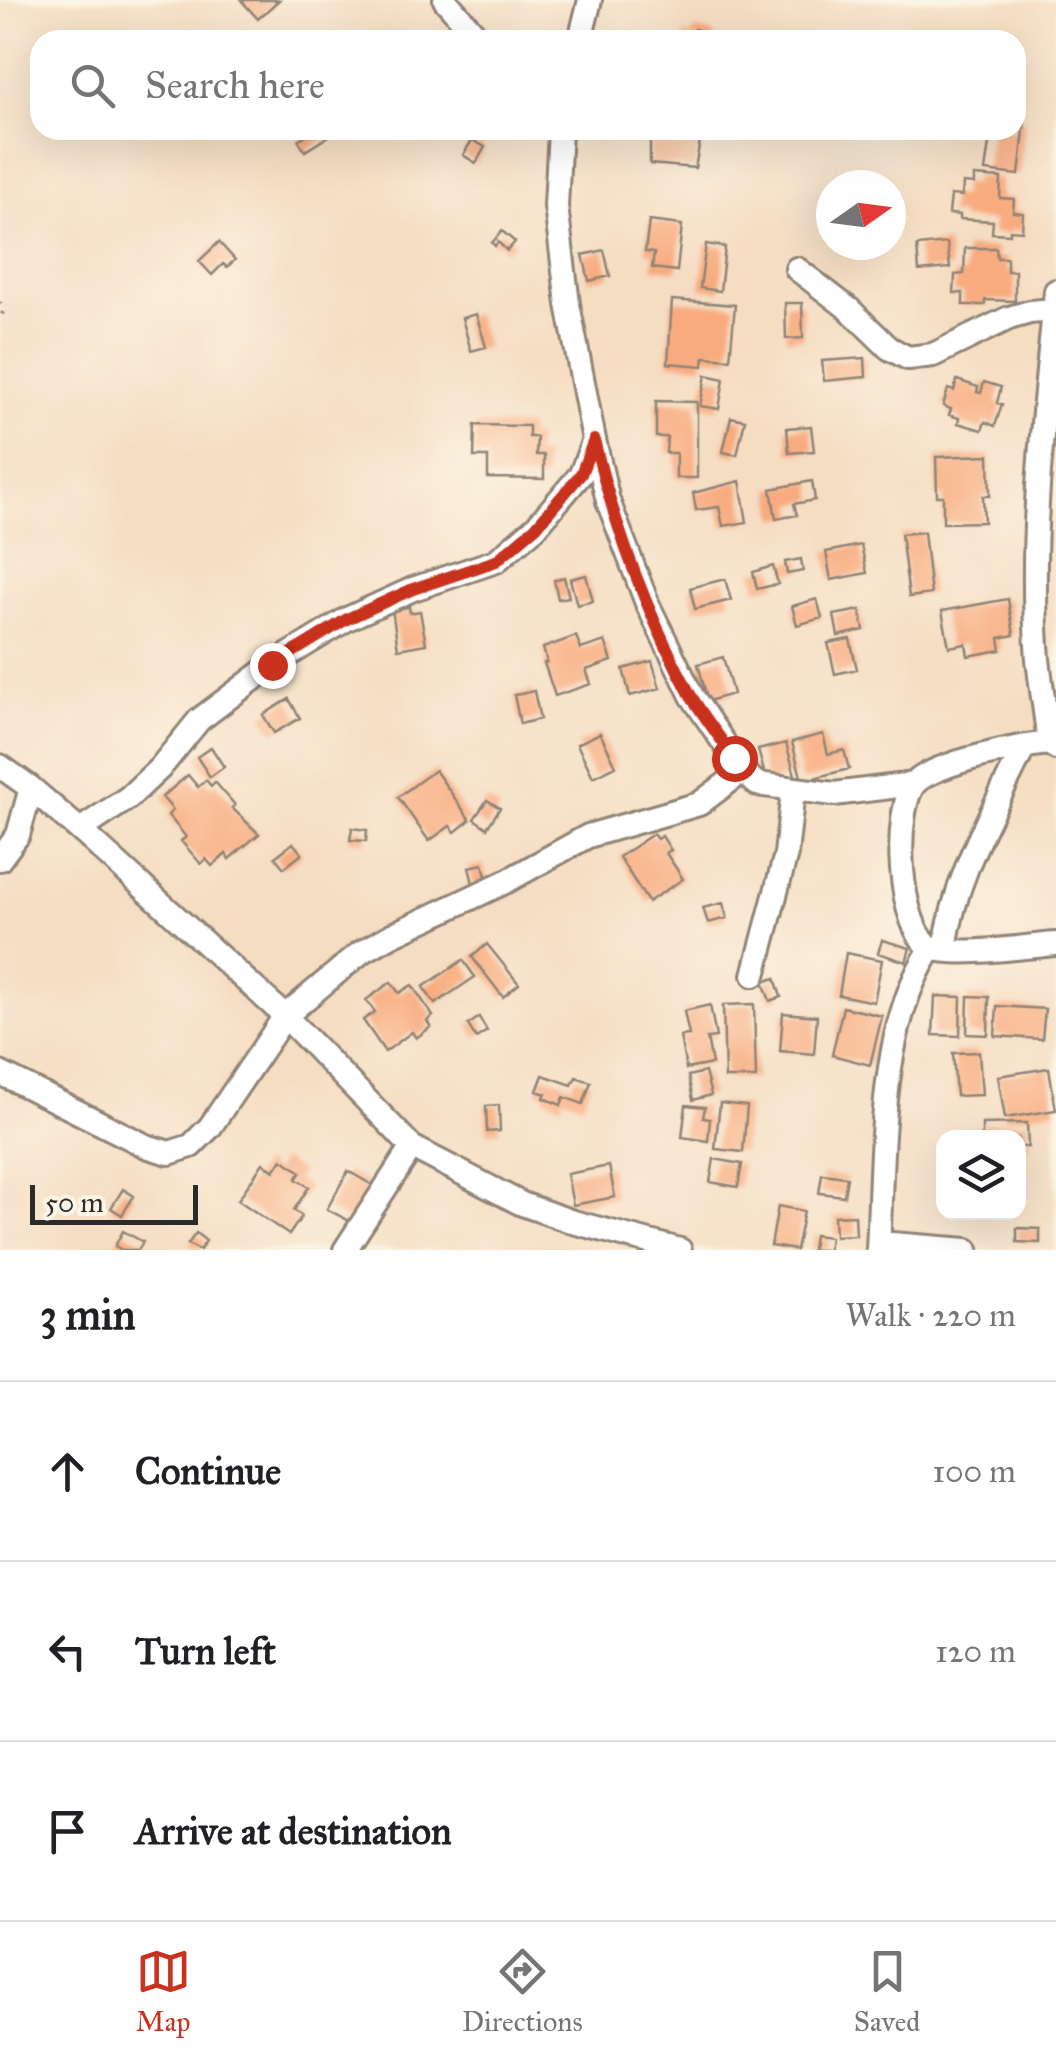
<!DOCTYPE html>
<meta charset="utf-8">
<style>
:root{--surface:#fff;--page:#f6f6f6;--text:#202124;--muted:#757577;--line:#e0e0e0;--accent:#c8321e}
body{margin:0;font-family:"IM FELL Great Primer",serif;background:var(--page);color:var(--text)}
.controls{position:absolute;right:30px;bottom:30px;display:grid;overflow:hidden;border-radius:20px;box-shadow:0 10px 40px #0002}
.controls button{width:90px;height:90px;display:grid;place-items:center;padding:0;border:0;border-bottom:2px solid var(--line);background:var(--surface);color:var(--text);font:50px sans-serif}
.compass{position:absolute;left:816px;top:170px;width:90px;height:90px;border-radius:50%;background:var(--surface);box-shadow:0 10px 40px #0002;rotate:76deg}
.scale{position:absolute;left:30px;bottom:25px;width:168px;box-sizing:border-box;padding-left:10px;border:5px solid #2b2b2b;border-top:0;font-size:28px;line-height:35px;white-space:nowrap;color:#2b2b2b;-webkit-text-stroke:8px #fcf5e5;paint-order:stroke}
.stop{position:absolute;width:30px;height:30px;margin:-22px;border:8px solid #c8321e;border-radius:50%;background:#fff}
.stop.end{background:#c8321e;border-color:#fff;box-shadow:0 2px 10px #0008}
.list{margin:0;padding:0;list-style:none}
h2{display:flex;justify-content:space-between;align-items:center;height:130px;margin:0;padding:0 40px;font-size:42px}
h2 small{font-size:32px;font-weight:400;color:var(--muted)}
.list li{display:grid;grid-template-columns:65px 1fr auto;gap:30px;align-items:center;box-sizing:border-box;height:180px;padding:0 40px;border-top:2px solid var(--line)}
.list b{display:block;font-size:38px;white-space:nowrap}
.list em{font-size:32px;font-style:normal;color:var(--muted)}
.icon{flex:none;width:55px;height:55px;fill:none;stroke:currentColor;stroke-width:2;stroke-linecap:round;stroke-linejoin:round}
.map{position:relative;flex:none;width:1056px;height:1250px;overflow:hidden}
.search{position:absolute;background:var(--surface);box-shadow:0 10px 40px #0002;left:30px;right:30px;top:30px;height:110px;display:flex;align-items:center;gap:25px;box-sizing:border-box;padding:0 35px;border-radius:30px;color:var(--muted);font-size:38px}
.sheet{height:670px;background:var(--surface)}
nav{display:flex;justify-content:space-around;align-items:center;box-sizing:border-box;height:140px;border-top:2px solid var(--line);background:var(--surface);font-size:28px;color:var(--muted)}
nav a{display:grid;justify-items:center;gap:5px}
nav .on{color:var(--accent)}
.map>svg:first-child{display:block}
.building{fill:#f8ab7e}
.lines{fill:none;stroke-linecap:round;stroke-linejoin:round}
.minor-casing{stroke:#908476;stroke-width:28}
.path{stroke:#908476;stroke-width:4;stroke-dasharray:2.5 8;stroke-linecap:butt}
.minor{stroke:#fff;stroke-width:22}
.route{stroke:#c8321e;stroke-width:12}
</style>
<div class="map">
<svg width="1056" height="1250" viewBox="0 0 1056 1250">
<rect width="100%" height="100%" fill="#fcf5e5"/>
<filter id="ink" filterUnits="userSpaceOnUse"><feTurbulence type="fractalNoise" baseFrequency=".01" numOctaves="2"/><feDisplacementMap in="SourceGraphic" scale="20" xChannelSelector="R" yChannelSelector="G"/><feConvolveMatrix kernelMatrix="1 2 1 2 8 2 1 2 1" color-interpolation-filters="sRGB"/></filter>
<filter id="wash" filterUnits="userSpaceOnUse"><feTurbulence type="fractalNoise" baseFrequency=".0048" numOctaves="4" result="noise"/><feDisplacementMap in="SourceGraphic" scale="40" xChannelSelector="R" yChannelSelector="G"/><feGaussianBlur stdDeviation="2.25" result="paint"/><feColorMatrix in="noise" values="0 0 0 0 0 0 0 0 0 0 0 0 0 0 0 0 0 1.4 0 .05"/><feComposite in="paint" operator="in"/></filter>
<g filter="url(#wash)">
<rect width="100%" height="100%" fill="#f5ddc2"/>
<g id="blocks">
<path class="building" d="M 241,0 L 279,0 L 258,19 Z
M 694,29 L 714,34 L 713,40 L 683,40 L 684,35 L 692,36 Z
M 1016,48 L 1022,49 L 1020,103 L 1016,103 Z
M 1016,119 L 1025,121 L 1019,175 L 985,171 L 991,130 L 1016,130 Z
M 314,130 L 325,130 L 329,136 L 305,151 L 298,140 Z
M 650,130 L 702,130 L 695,168 L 650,164 Z
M 472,140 L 485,147 L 476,163 L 463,155 Z
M 974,176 L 1001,178 L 1000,198 L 1014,199 L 1013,212 L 1023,213 L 1022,231 L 1010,230 L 1010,234 L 992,233 L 993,221 L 960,219 L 960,215 L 949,214 L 951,195 L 962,196 L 963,183 L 974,184 Z
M 649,221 L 682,225 L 677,271 L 652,268 L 654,253 L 645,252 Z
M 502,231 L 515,242 L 507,251 L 498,242 L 495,246 L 492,243 Z
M 219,242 L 235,260 L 227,267 L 223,264 L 212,275 L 199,261 Z
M 947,243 L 950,268 L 919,271 L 917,246 Z
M 706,244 L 725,247 L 720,291 L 700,288 Z
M 965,248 L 996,248 L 997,258 L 1007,258 L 1007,271 L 1015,271 L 1015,301 L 985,300 L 985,305 L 963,305 L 963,293 L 954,293 L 955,275 L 964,274 Z
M 604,250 L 610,276 L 589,281 L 583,255 Z
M 672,300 L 735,305 L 730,359 L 704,357 L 703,366 L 668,363 Z
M 785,303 L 802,303 L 803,338 L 786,339 Z
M 476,314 L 486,347 L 471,351 L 462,318 Z
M 865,358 L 866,377 L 824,381 L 822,361 Z
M 706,375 L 724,379 L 719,409 L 700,406 Z
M 957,380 L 978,387 L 977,392 L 981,393 L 984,382 L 1001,387 L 997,403 L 1002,404 L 995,426 L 985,422 L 982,430 L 958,423 L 959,418 L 949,415 L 951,409 L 943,406 L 948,389 L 954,391 Z
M 656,401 L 697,402 L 697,478 L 676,478 L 676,453 L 666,453 L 667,437 L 656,437 Z
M 731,417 L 745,420 L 737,455 L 723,452 Z
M 475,425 L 529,426 L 529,437 L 537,437 L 536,455 L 544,455 L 544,479 L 488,478 L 488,457 L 474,457 Z
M 811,426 L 814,451 L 789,453 L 787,428 Z
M 989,455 L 990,496 L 983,496 L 984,522 L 943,523 L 943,496 L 937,496 L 936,457 Z
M 740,481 L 747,522 L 723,526 L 719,507 L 696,510 L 693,493 Z
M 812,481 L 815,500 L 794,504 L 797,515 L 776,519 L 771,489 Z
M 924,532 L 931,594 L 909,597 L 901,534 Z
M 861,545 L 867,573 L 831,580 L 826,552 Z
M 801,559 L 803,571 L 787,574 L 785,562 Z
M 773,566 L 778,584 L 757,589 L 753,572 Z
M 586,575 L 593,601 L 577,605 L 570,579 Z
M 564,577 L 569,597 L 558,599 L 554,580 Z
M 725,579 L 731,600 L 695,609 L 690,588 Z
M 817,599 L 822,618 L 797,625 L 792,606 Z
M 1008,599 L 1014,635 L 999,638 L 1001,650 L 968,656 L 966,644 L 949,647 L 942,611 Z
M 409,607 L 410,613 L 420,611 L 426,644 L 398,649 L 392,609 Z
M 860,610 L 864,630 L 838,636 L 834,615 Z
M 576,636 L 581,649 L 605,641 L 612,661 L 586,670 L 591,684 L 555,696 L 544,663 L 547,662 L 543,648 Z
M 850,639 L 857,669 L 835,674 L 828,643 Z
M 723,657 L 733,694 L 708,701 L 698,664 Z
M 652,661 L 660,688 L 630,696 L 623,669 Z
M 534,691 L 540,719 L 520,724 L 514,695 Z
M 289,699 L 300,718 L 274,733 L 263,715 Z
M 600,733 L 616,766 L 593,777 L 577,744 Z
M 823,734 L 828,754 L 844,750 L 849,769 L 802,781 L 792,742 Z
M 786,743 L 795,775 L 767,782 L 758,750 Z
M 211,747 L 224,767 L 210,777 L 197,757 Z
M 435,770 L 470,820 L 455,832 L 450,826 L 429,841 L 398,797 Z
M 188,775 L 198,787 L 206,780 L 211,786 L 215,782 L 235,805 L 232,808 L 259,834 L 229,859 L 226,854 L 212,866 L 206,859 L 201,864 L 181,841 L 186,837 L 168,815 L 173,810 L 162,797 Z
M 487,800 L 500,808 L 487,828 L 474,819 Z
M 352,828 L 367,830 L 366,841 L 350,840 Z
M 653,834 L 657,839 L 662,836 L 671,850 L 666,853 L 683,879 L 648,902 L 619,857 Z
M 293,843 L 302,854 L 284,868 L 275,857 Z
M 483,864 L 488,884 L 474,888 L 469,867 Z
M 723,903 L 727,918 L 708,923 L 703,908 Z
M 882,940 L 910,948 L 906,962 L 878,953 Z
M 487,944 L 519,984 L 503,997 L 472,957 Z
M 846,953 L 882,960 L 874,1002 L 839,995 Z
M 463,960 L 475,977 L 435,1004 L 423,987 Z
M 775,978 L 781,997 L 770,1001 L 763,982 Z
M 391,982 L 399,993 L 412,985 L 433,1016 L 427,1021 L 431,1027 L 416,1038 L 412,1032 L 385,1052 L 363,1020 L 375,1012 L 366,1000 Z
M 935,996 L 961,997 L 960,1036 L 933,1035 Z
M 968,996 L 989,997 L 988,1035 L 967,1034 Z
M 754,1004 L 756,1078 L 725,1078 L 723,1005 Z
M 710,1005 L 716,1037 L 707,1038 L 712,1064 L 686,1069 L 680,1036 L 689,1035 L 684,1011 Z
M 997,1006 L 1045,1009 L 1042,1039 L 995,1036 Z
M 843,1007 L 882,1016 L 870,1065 L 832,1055 Z
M 783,1013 L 817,1016 L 814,1054 L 780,1051 Z
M 479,1017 L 487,1031 L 476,1038 L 468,1025 Z
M 979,1052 L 982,1095 L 956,1096 L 953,1053 Z
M 1049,1068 L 1056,1110 L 1005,1118 L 998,1076 Z
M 705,1072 L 711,1095 L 693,1100 L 688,1076 Z
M 543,1075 L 572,1085 L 576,1077 L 591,1082 L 583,1104 L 564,1097 L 561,1105 L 544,1098 L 546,1094 L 537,1091 Z
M 720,1103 L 747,1106 L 743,1152 L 715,1149 Z
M 499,1105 L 500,1131 L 487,1132 L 486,1106 Z
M 686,1105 L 705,1107 L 703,1118 L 710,1119 L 708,1141 L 682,1137 Z
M 1027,1123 L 1028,1147 L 1018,1147 L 1018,1138 L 982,1138 L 982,1124 Z
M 282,1159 L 301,1172 L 296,1179 L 309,1187 L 294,1210 L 302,1216 L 289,1235 L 238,1200 L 263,1163 L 274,1171 Z
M 714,1159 L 742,1164 L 738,1187 L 710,1182 Z
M 609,1166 L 615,1197 L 573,1205 L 567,1174 Z
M 348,1171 L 374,1186 L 353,1223 L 327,1209 Z
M 822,1174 L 847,1177 L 844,1196 L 819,1193 Z
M 123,1189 L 134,1196 L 122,1215 L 111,1208 Z
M 778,1206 L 804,1211 L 796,1250 L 771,1246 Z
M 855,1215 L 856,1235 L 835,1236 L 834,1216 Z
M 1017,1228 L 1040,1229 L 1040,1243 L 1017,1242 Z
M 123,1231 L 143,1242 L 138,1250 L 122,1250 L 115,1246 Z
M 196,1233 L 206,1241 L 200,1250 L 188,1244 Z
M 814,1235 L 830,1237 L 828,1250 L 812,1250 Z"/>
</g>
</g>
<g filter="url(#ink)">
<use href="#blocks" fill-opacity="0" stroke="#908476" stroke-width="2.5"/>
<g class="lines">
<g class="minor-casing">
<path id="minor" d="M 445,0 L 480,40
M 580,40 L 590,0
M 560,130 L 556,206 L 568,304 L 594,440 L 608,501 L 647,603 L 692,696 L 743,771 L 757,784 L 834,794 L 914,784
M 797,269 L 849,309 L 889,348 L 908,358 L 933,355 L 1009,318 L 1030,312 L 1054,310
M 1056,291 C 1044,413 1028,537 1038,659 C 1041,687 1046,715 1049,743 L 1056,748
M 1056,743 C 1028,743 935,763 916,782 C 892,807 897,933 933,948 C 956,957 1029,946 1056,944
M 0,766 L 31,788 L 88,837 L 285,1016 L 412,1147 L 522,1204 L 573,1222 L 680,1250
M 80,830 L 128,798 L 160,768 L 199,720 L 272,665 L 347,619 L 413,589 L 496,561 L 536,527 L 581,474 L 594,440
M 0,859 L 18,835 L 31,788
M 945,949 C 955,874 992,814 1024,747
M 754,975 L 786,854 L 793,791
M 0,1073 L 146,1146 L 169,1153 L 191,1146 L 210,1127 L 285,1016 L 360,953 L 392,935 L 507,881 L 588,836 L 699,804 L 743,771
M 879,1243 L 967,1250
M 345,1250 L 412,1147
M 878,1250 C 883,1158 878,1025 932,948"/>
</g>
<path class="path" d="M 0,302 L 3,312 L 0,318"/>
<use href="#minor" class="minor"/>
</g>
</g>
<g class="lines" filter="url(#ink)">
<path class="route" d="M 272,665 L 347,619 L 413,589 L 496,561 L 536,527 L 581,474 L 594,440 C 615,528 647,614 690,694 C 703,716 720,737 734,758"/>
</g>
</svg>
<div class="controls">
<button><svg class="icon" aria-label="layers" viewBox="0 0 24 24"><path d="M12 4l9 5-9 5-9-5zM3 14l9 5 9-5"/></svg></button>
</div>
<svg class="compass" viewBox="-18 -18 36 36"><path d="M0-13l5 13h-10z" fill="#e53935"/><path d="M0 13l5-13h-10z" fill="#757577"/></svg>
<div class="scale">50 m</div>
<div class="stop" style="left:734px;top:758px"></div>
<div class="stop end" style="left:272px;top:665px"></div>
<div class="search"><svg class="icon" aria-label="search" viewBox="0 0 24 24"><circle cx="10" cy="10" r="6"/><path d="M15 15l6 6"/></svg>Search here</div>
</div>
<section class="sheet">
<h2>3 min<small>Walk · 220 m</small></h2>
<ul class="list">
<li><svg class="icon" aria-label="ahead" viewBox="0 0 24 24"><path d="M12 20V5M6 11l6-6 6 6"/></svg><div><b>Continue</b></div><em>100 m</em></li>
<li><svg class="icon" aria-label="left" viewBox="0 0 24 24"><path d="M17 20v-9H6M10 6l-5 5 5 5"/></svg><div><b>Turn left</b></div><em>120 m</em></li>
<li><svg class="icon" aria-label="arrive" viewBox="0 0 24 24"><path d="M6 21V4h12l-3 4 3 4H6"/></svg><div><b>Arrive at destination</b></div></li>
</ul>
</section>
<nav>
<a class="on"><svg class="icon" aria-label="map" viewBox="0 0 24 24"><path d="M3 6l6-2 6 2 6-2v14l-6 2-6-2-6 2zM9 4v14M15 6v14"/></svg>Map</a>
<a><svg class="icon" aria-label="directions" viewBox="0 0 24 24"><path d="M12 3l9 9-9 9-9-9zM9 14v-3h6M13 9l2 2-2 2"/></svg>Directions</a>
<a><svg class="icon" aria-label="saved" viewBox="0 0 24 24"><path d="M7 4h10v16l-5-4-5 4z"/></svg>Saved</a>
</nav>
